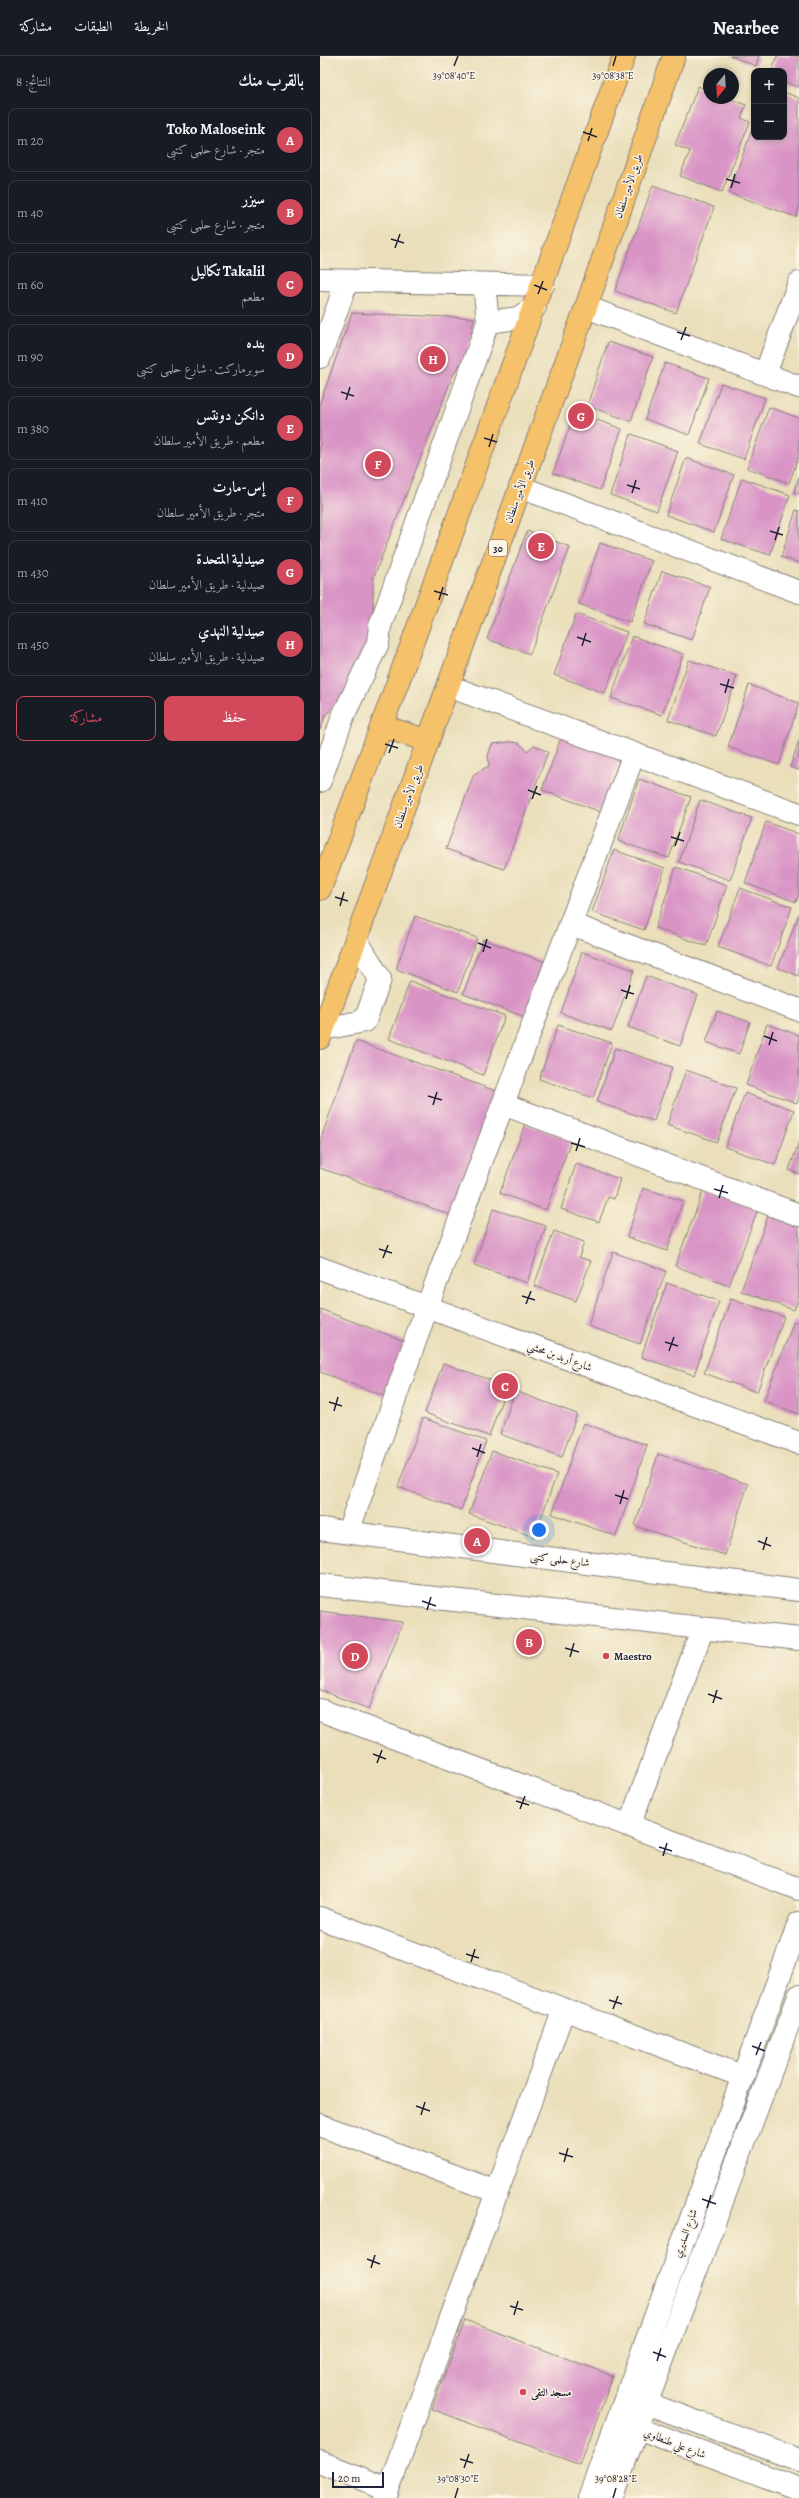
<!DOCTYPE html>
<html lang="ar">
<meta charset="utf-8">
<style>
:root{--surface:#171b24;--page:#20242c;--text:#f1f3f6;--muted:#9ea1a6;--line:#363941;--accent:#d1495b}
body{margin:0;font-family:Alegreya,Amiri,serif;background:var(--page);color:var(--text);direction:rtl}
.controls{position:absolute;right:12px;top:12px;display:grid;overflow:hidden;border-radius:8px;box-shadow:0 2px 6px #0003}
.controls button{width:36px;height:36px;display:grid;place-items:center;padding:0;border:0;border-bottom:1px solid var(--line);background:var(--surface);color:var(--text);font:20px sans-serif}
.compass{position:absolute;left:383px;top:12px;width:36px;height:36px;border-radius:50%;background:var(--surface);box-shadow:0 2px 6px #0003;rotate:198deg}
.scale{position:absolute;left:12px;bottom:10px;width:52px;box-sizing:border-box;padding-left:4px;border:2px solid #22223b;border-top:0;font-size:11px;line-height:14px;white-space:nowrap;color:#22223b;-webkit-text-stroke:3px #fcf5e5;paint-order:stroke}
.you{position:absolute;left:219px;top:1474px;width:14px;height:14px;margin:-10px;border:3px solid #fff;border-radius:50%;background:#1a73e8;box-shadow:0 0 0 6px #1a73e833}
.badge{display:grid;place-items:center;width:26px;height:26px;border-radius:50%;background:var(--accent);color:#fff;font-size:13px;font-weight:700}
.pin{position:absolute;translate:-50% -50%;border:2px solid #fff;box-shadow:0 1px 4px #0006}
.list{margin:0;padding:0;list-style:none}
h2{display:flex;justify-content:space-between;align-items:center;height:52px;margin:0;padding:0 16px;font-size:17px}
h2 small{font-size:13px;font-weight:400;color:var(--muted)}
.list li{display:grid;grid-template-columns:26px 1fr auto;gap:12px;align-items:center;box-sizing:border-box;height:64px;margin:0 8px 8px;padding:0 8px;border:1px solid var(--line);border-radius:8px}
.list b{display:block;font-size:15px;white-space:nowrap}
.list p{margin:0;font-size:13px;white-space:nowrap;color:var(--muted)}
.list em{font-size:13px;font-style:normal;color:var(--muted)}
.actions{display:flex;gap:8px;padding:12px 16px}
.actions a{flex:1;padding:9px 0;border:1px solid var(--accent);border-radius:8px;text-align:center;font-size:14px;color:var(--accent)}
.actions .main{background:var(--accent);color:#fff}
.map{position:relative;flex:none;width:479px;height:2442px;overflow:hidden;direction:ltr}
header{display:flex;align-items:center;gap:24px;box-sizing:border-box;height:56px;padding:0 20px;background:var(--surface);border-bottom:1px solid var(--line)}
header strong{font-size:19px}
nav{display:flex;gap:22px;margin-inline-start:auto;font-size:14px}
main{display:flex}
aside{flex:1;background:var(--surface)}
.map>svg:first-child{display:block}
.building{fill:#d994c6}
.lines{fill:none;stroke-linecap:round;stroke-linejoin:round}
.minor-casing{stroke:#86807a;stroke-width:24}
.major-casing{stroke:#86807a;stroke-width:24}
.minor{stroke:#fff;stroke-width:22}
.major{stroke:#f5c16b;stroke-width:22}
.ticks{fill:none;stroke:#22223b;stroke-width:1.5}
.poi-dot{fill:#d1495b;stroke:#fcf5e5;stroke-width:1.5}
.labels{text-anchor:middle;stroke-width:3;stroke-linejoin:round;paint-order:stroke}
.shield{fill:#fcf5e5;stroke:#63616e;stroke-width:1}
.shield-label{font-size:10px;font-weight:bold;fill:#22223b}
.street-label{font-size:11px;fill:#22223b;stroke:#fcf5e5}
.poi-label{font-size:11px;font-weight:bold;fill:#22223b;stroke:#fcf5e5;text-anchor:start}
.ticks-label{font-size:10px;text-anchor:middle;fill:#22223b;stroke:#fcf5e5;stroke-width:3;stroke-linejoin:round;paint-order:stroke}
</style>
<header>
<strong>Nearbee</strong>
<nav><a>الخريطة</a><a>الطبقات</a><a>مشاركة</a></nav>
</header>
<main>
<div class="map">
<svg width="479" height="2442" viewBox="0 0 479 2442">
<rect width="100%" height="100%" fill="#fcf5e5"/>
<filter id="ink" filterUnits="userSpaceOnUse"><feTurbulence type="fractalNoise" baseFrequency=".025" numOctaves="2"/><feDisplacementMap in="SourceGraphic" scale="8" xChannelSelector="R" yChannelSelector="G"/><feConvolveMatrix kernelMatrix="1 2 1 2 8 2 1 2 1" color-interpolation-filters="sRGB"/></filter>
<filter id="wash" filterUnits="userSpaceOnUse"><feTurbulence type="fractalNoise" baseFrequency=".012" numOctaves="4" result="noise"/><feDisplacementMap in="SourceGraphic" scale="16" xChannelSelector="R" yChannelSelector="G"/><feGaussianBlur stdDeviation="0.9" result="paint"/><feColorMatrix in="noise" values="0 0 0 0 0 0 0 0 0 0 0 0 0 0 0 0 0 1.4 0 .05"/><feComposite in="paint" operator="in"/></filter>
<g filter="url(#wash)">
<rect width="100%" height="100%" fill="#eadfba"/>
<g id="blocks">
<path class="building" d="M 410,0 L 439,0 L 436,10 Z
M 457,0 L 479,0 L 479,31 L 464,26 L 464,15 L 452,15 Z
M 378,30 L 389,35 L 389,42 L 408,42 L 426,49 L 421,62 L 430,66 L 402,136 L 360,120 L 370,95 L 355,89 Z
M 464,36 L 479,42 L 479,152 L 476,161 L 409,137 L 434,68 L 434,81 L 464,81 Z
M 333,129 L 394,151 L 356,257 L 295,235 Z
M 32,257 L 154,262 L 148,296 L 133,319 L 53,523 L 53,571 L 48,594 L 22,642 L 5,660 L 0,674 L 0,347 Z
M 288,286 L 333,301 L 311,365 L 267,350 Z
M 345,307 L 389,322 L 369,379 L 325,363 Z
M 401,327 L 445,342 L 424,403 L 380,388 Z
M 449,351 L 479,362 L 479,400 L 469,427 L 427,412 Z
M 255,356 L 302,373 L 280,434 L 233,417 Z
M 311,378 L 358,395 L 337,455 L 290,439 Z
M 366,402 L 414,419 L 394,476 L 346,459 Z
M 479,421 L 479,438 L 474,436 Z
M 422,422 L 470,439 L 450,499 L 401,483 Z
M 476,454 L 479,455 L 479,507 L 461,501 Z
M 207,475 L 250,491 L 210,598 L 167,583 Z
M 280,487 L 332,505 L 310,566 L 259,548 Z
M 342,515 L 390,531 L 372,584 L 324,568 Z
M 256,558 L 307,576 L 285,637 L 234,619 Z
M 312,580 L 363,598 L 342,659 L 291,642 Z
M 369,604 L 417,620 L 396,680 L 348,664 Z
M 429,629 L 479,647 L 459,709 L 408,691 Z
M 242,679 L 301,700 L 281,756 L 222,734 Z
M 479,685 L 479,714 L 470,711 Z
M 190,686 L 199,687 L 207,695 L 214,689 L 228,696 L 184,813 L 126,793 L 154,718 L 169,710 L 168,700 L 172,688 Z
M 319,723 L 371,741 L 349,802 L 298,785 Z
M 380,744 L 432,762 L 410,824 L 359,806 Z
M 446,766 L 479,778 L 479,837 L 476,846 L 425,827 Z
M 294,794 L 345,812 L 324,874 L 272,856 Z
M 356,811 L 407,829 L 386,890 L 335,872 Z
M 420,832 L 472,851 L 451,910 L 398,891 Z
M 479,858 L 479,920 L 458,912 Z
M 95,860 L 157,882 L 138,936 L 76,913 Z
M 163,883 L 228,907 L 208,962 L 143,938 Z
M 262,896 L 314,914 L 292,975 L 241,957 Z
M 326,920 L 378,939 L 360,990 L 308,971 Z
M 90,925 L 185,960 L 163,1019 L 69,983 Z
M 397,955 L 430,966 L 419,998 L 386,986 Z
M 447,968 L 479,979 L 479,1041 L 477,1047 L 426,1029 Z
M 238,969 L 292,987 L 273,1042 L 219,1023 Z
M 36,985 L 176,1035 L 131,1159 L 0,1112 L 0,1085 Z
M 295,992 L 352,1011 L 334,1065 L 277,1046 Z
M 366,1014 L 416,1032 L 397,1086 L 347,1069 Z
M 425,1037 L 474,1054 L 455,1109 L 405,1091 Z
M 205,1068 L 251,1084 L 226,1154 L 180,1137 Z
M 479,1086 L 479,1118 L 469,1114 Z
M 256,1108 L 300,1123 L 294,1143 L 288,1141 L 279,1166 L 241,1153 Z
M 323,1132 L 363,1145 L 347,1195 L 307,1181 Z
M 384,1133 L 438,1153 L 409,1230 L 355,1210 Z
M 173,1153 L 226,1170 L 207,1227 L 154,1209 Z
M 449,1157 L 479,1168 L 479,1242 L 474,1254 L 421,1235 Z
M 234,1175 L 264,1186 L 259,1201 L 271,1205 L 256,1245 L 214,1230 Z
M 293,1196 L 346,1215 L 320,1288 L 268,1270 Z
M 347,1227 L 399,1245 L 374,1319 L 321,1301 Z
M 411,1242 L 464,1261 L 437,1336 L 384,1317 Z
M 0,1253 L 87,1286 L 67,1341 L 0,1316 Z
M 474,1265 L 479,1267 L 479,1358 L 444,1345 Z
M 123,1307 L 187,1330 L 169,1380 L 105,1357 Z
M 195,1335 L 257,1358 L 242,1401 L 180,1378 Z
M 103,1362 L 166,1385 L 141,1454 L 78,1431 Z
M 263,1367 L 327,1389 L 296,1480 L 232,1458 Z
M 172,1395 L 237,1418 L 214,1481 L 149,1458 Z
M 338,1398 L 428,1428 L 405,1499 L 315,1470 Z
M 0,1555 L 83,1566 L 49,1653 L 0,1634 Z
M 145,2264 L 293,2320 L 260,2409 L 112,2353 Z"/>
</g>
</g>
<g filter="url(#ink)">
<use href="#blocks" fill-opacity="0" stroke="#86807a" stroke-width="1"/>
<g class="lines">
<g class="minor-casing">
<path id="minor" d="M 0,224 L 223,229
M 164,228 L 168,266
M 266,251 L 479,331
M 0,301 L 27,225
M 445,318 L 479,227
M 200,431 L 479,536
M 128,630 L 479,758
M 0,725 L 24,658 L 58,587 L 60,570 L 168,266 L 198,262 L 215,251
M 251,868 L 479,954
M 3,973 L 45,965 L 60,923 L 36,883
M 183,1048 L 479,1159
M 0,1212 L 479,1387
M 0,1473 L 479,1534
M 28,1476 L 107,1251 L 314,698
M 0,1529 L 479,1583
M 0,1654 L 479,1833
M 309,1770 L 383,1572
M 0,1862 L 422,2020
M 0,2069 L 177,2136
M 479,2404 L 326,2347 L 302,2353 L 318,2372 L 479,2433
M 0,2406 L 68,2433
M 65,2442 L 244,1953
M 269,2442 L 479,1867
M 291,2442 L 479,1940"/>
</g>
<g class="major-casing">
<path id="major" d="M 62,670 L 108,685
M 0,833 C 106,557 203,278 304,0
M 0,982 L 266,251 L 354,0"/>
</g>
<use href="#minor" class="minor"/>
<use href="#major" class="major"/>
</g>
</g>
<path class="ticks" d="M 134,10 L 138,0M 293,10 L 296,0M 263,76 L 277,81M 268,85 L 272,72M 406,123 L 420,127M 411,132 L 415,118M 71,183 L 84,187M 75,192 L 80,178M 214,229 L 227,234M 218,238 L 223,225M 357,276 L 370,280M 361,284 L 366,271M 21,336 L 34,340M 26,344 L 30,331M 164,382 L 177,386M 169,391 L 173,378M 307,429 L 320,433M 312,437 L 316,424M 450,475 L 463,479M 455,484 L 459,471M 114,535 L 128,539M 119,544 L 123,531M 257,581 L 271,586M 262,590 L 266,577M 400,628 L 414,632M 405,637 L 409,623M 65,688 L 78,692M 69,697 L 74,683M 208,734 L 221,739M 212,743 L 217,730M 351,781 L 364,785M 355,790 L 360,776M 15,841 L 28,845M 20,850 L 24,836M 158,887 L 171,892M 163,896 L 167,883M 301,934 L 314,938M 306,943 L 310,929M 444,980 L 457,985M 449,989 L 453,976M 108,1040 L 122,1044M 113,1049 L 117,1036M 251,1087 L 265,1091M 256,1095 L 260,1082M 394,1133 L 408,1137M 399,1142 L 403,1129M 59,1193 L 72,1197M 63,1202 L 68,1189M 202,1240 L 215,1244M 206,1248 L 211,1235M 345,1286 L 358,1290M 349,1295 L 354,1281M 9,1346 L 22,1350M 14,1355 L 18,1341M 152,1392 L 165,1397M 157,1401 L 161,1388M 295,1439 L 308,1443M 300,1448 L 304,1434M 438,1485 L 451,1490M 443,1494 L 447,1481M 102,1545 L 116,1550M 107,1554 L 111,1541M 245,1592 L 259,1596M 250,1601 L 254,1587M 388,1638 L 402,1643M 393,1647 L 397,1634M 53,1698 L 66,1703M 57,1707 L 62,1694M 196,1745 L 209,1749M 200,1753 L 205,1740M 339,1791 L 352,1795M 343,1800 L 347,1787M 146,1898 L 159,1902M 151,1906 L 155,1893M 289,1944 L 302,1948M 293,1953 L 298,1940M 432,1990 L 445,1995M 436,1999 L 441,1986M 96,2050 L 110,2055M 101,2059 L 105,2046M 239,2097 L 253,2101M 244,2106 L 248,2092M 382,2143 L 396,2148M 387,2152 L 391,2139M 47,2203 L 60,2208M 51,2212 L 55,2199M 190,2250 L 203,2254M 194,2259 L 198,2245M 333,2296 L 346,2301M 337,2305 L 341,2292M 140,2403 L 153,2407M 144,2412 L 149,2398M 135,2442 L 138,2432M 293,2442 L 296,2432"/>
<g class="poi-dot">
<circle cx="286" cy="1600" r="4"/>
<circle cx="203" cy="2336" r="4"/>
</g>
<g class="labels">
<rect class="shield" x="169" y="484" width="18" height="16" rx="3"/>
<g class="shield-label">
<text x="178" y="496">30</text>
</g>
<g class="street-label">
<text transform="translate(308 130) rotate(-71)" y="4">طريق الأمير سلطان</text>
<text transform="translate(199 435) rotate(-70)" y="4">طريق الأمير سلطان</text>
<text transform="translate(88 740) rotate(-70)" y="4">طريق الأمير سلطان</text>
<text transform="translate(240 1300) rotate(20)" y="4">شارع أربد بن محشي</text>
<text transform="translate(240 1503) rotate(7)" y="4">شارع حلمى كتبى</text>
<text transform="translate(365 2177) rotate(-70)" y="4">شارع السديري</text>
<text transform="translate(355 2387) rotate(21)" y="4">شارع علي طنطاوي</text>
</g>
<g class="poi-label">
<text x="294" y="1604">Maestro</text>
<text x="211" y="2340">مسجد التقى</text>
</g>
</g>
<g class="ticks-label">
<text x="134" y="23">39°08'40"E</text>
<text x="293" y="23">39°08'38"E</text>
<text x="138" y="2426">39°08'30"E</text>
<text x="296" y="2426">39°08'28"E</text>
</g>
</svg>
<div class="controls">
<button>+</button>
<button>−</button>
</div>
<svg class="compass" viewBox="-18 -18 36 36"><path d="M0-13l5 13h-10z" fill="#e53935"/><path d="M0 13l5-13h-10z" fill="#9ea1a6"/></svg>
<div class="scale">20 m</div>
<div class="you"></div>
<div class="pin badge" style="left:157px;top:1485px">A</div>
<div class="pin badge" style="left:209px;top:1586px">B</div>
<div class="pin badge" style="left:185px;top:1330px">C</div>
<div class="pin badge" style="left:35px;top:1600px">D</div>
<div class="pin badge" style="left:221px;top:490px">E</div>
<div class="pin badge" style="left:58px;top:408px">F</div>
<div class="pin badge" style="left:261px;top:360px">G</div>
<div class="pin badge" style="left:113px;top:303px">H</div>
</div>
<aside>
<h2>بالقرب منك<small>النتائج: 8</small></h2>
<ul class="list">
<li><span class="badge">A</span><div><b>Toko Maloseink</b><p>متجر · شارع حلمى كتبى</p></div><em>20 m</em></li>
<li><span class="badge">B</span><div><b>سيزر</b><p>متجر · شارع حلمى كتبى</p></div><em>40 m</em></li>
<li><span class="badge">C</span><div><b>Takalil تكاليل</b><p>مطعم</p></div><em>60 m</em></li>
<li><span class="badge">D</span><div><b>بنده</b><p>سوبرماركت · شارع حلمى كتبى</p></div><em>90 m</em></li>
<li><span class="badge">E</span><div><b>دانكن دونتس</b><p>مطعم · طريق الأمير سلطان</p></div><em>380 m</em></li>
<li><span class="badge">F</span><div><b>إس-مارت</b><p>متجر · طريق الأمير سلطان</p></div><em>410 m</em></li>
<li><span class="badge">G</span><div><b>صيدلية المتحدة</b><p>صيدلية · طريق الأمير سلطان</p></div><em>430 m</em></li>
<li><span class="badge">H</span><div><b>صيدلية النهدي</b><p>صيدلية · طريق الأمير سلطان</p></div><em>450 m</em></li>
</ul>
<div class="actions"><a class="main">حفظ</a><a>مشاركة</a></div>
</aside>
</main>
